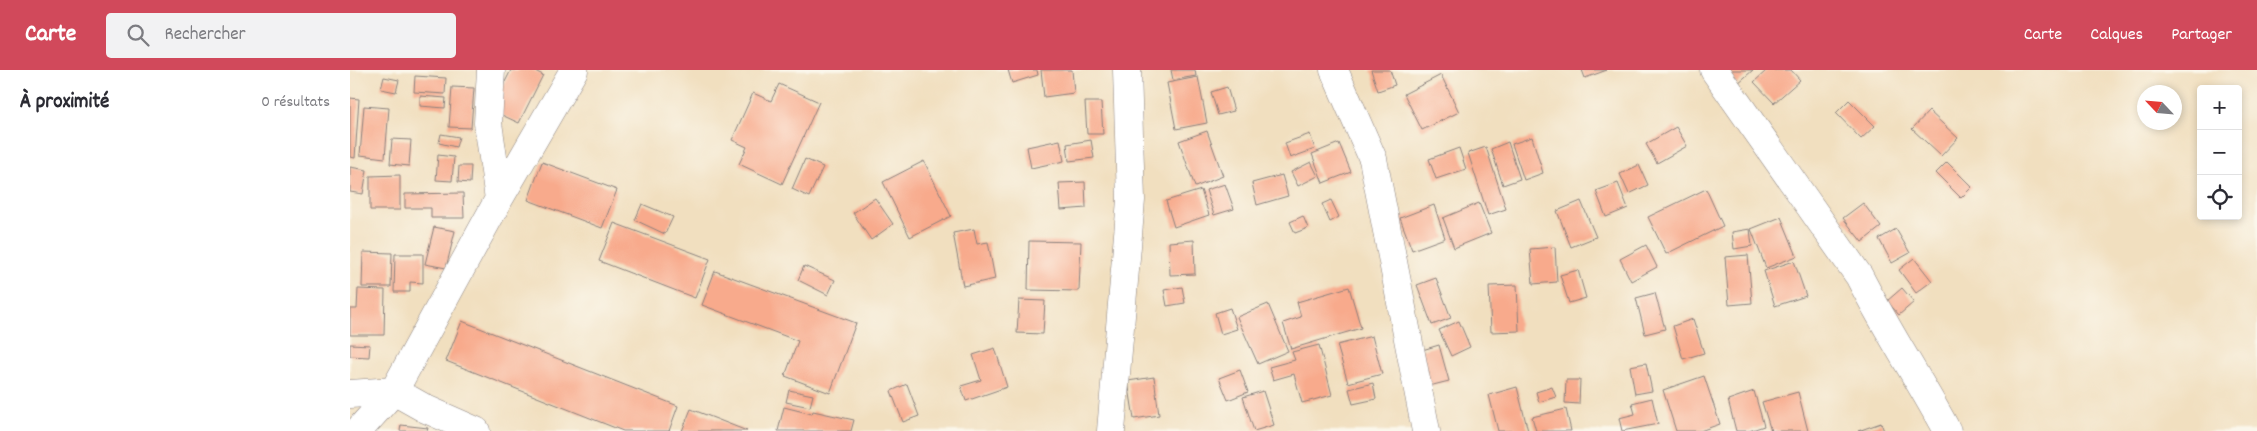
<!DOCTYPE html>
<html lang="fr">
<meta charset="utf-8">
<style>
:root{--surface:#fff;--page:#f2f2f3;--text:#2b2b33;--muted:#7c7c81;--line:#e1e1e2;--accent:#d1495b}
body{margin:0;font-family:Dekko,sans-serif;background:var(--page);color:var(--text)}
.controls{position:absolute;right:15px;top:15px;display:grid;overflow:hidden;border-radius:5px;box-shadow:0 2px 8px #0003}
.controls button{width:45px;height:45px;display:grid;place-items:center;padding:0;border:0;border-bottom:1px solid var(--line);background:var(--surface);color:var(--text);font:25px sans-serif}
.compass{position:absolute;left:1787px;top:15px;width:45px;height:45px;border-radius:50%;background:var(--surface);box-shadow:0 2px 8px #0003;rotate:296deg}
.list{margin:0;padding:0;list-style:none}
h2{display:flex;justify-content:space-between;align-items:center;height:65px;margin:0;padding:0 20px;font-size:21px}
h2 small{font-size:16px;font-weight:400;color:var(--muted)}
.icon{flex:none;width:28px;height:28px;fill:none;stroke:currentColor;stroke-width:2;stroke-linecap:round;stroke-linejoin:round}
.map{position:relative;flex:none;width:1907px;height:361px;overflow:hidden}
header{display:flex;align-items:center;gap:30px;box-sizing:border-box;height:70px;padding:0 25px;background:var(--accent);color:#fff}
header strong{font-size:24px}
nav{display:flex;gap:28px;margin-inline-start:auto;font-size:18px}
.search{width:350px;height:45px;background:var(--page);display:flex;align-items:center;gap:12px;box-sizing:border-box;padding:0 18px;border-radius:5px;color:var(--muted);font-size:19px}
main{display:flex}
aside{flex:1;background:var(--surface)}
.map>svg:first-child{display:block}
.building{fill:#f8aa8c}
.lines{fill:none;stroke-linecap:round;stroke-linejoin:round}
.minor-casing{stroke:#8a807d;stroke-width:29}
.minor{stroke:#fff;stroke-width:28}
</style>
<header>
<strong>Carte</strong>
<div class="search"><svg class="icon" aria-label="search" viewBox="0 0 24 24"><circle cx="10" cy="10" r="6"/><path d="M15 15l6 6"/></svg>Rechercher</div>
<nav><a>Carte</a><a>Calques</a><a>Partager</a></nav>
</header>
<main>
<aside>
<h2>À proximité<small>0 résultats</small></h2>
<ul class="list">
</ul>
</aside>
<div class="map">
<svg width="1907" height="361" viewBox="0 0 1907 361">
<rect width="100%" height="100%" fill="#fbf7ec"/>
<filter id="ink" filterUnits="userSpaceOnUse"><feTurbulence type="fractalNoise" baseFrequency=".02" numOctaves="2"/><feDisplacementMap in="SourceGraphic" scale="10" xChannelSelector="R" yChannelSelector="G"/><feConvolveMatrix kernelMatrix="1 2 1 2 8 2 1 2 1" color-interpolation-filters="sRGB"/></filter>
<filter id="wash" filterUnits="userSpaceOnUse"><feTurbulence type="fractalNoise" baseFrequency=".0096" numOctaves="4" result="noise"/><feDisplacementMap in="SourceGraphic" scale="20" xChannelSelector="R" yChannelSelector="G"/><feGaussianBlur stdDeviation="1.12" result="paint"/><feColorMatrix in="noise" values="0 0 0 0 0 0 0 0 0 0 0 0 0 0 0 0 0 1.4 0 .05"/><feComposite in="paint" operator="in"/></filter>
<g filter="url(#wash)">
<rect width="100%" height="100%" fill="#f1dfbf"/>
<g id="blocks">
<path class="building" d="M 161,0 L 183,0 L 193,5 L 169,53 L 141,40 Z
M 658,0 L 687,0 L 688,5 L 662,13 Z
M 691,0 L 722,0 L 724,23 L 694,27 Z
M 821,0 L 845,0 L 846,6 L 823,10 Z
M 1021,0 L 1040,0 L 1045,15 L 1028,21 Z
M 1232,0 L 1257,0 L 1235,8 Z
M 1375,0 L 1403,0 L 1387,14 Z
M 1417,0 L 1441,0 L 1450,10 L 1424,33 L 1404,12 Z
M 1091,5 L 1109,42 L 1072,60 L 1054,24 Z
M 65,6 L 96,8 L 95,24 L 64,22 Z
M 34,7 L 49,10 L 46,22 L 31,19 Z
M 848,7 L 857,53 L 826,59 L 817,13 Z
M 429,14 L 469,32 L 432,114 L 389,94 L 397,77 L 382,70 L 403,23 L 421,31 Z
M 102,17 L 124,18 L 121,58 L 99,57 Z
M 877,17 L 884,41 L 868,45 L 861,22 Z
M 70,26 L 96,28 L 95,38 L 70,36 Z
M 0,28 L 9,29 L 5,88 L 0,87 Z
M 1499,30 L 1525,56 L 1511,69 L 1486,43 Z
M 735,32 L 751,32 L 753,64 L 737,64 Z
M 14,36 L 39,38 L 35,88 L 10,85 Z
M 1579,41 L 1608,68 L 1591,86 L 1562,59 Z
M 1326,57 L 1337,76 L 1307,93 L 1296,74 Z
M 857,61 L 873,106 L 845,117 L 829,71 Z
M 91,64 L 109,67 L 106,77 L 89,73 Z
M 960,64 L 965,79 L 940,88 L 935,73 Z
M 1182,67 L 1193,103 L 1174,110 L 1162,74 Z
M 42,69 L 61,70 L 59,96 L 40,94 Z
M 710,70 L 714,91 L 681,98 L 677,77 Z
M 741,70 L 744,88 L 719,91 L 717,74 Z
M 1158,72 L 1170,109 L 1153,115 L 1141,79 Z
M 989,73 L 1001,102 L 973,113 L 962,84 Z
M 1136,77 L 1156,139 L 1138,145 L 1118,83 Z
M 1109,78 L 1116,99 L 1086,109 L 1079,89 Z
M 88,85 L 104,87 L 102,111 L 86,110 Z
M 455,89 L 473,97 L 459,127 L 442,119 Z
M 574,91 L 601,146 L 560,167 L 533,112 Z
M 192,92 L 267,120 L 252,158 L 178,130 Z
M 961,92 L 968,106 L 948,116 L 941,102 Z
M 1597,92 L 1622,117 L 1611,128 L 1586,103 Z
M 1289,95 L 1298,115 L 1279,124 L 1270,104 Z
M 109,96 L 121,96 L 120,113 L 108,112 Z
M 0,97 L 17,100 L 13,124 L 0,122 Z
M 50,105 L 50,140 L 20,140 L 20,106 Z
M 932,105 L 938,126 L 907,135 L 902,113 Z
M 735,112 L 736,138 L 711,140 L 709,113 Z
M 1268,113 L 1278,138 L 1256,147 L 1246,121 Z
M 875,114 L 884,139 L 864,145 L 856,120 Z
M 1356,119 L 1373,156 L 1316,184 L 1298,147 Z
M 851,120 L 859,145 L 824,157 L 816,131 Z
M 113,123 L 114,148 L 81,148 L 81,138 L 55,138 L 55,124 Z
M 525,128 L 543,154 L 521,170 L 503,143 Z
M 981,130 L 989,147 L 980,152 L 972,134 Z
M 1231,131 L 1246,167 L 1221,177 L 1207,141 Z
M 1129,133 L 1141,163 L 1104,178 L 1093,148 Z
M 1513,133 L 1531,157 L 1512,172 L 1493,148 Z
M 292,134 L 323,147 L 315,164 L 285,150 Z
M 1084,135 L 1095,168 L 1062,180 L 1050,148 Z
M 953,146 L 958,158 L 945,163 L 940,152 Z
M 1431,147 L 1447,186 L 1416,198 L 1401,159 Z
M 264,153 L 360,189 L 345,228 L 249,191 Z
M 84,157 L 105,161 L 96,198 L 75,194 Z
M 624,159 L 627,174 L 638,172 L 645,209 L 613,216 L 603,163 Z
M 1400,159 L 1402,176 L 1384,179 L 1382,162 Z
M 1546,159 L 1560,183 L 1542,193 L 1529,169 Z
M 844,170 L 845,204 L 820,205 L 819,172 Z
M 679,171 L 731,172 L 729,221 L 678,220 Z
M 1296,175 L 1307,197 L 1281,211 L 1270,189 Z
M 1205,177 L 1207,212 L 1183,214 L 1180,179 Z
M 13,182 L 42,183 L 41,217 L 12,217 Z
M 45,184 L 73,184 L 73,213 L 60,212 L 60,222 L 44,222 Z
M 1398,185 L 1402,233 L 1379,235 L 1375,187 Z
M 1564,188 L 1582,211 L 1566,223 L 1549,200 Z
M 1444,191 L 1456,226 L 1425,236 L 1414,201 Z
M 454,196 L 485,210 L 478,225 L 448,210 Z
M 1228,200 L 1236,228 L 1219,233 L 1210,205 Z
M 365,201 L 506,253 L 480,323 L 435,306 L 448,271 L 352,235 Z
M 1086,208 L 1101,248 L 1082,255 L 1067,215 Z
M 1167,215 L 1169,261 L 1141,262 L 1139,216 Z
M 832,217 L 835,233 L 817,236 L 814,220 Z
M 999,217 L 1011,258 L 941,279 L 933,253 L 951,247 L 947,232 Z
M 1552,218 L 1564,232 L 1549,245 L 1537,231 Z
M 8,219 L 35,220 L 34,265 L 0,265 L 0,239 L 7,239 Z
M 1305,223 L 1315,259 L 1295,264 L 1286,228 Z
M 669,230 L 695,231 L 693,264 L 667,263 Z
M 918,234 L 938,281 L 908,294 L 887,247 Z
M 880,238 L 887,259 L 871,264 L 865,243 Z
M 1343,249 L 1354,283 L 1333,289 L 1323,256 Z
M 112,251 L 328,336 L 319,361 L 273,361 L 96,291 Z
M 1109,251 L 1120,277 L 1101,286 L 1089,260 Z
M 1022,266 L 1032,304 L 998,313 L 987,275 Z
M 0,274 L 20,275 L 19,287 L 0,286 Z
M 969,275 L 982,325 L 952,333 L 944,304 L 923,310 L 919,297 L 945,290 L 942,282 Z
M 1089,275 L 1099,311 L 1079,316 L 1069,281 Z
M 645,278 L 657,317 L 616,331 L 611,316 L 631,310 L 623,285 Z
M 1296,293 L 1302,321 L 1285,324 L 1280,296 Z
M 890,300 L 898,322 L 878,330 L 869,308 Z
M 1354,306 L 1370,354 L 1350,361 L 1326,361 L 1313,320 Z
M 804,307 L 809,345 L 784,349 L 778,311 Z
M 1216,310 L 1230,310 L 1229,334 L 1215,333 Z
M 1023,313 L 1026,329 L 1003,334 L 999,319 Z
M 557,314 L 569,346 L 553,352 L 541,321 Z
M 1167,317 L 1178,361 L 1148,361 L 1139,325 Z
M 1202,317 L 1206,327 L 1189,332 L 1186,322 Z
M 439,320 L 463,325 L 460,337 L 436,332 Z
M 913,321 L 924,355 L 904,361 L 893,327 Z
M 1404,321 L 1414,356 L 1399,361 L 1386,361 L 1378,330 Z
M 1448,322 L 1458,361 L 1421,361 L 1412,332 Z
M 1302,328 L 1308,354 L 1272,361 L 1269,348 L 1285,344 L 1282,333 Z
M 434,337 L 462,344 L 463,341 L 504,350 L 501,361 L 428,361 Z
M 341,339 L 397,361 L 332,361 Z
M 1216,339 L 1221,361 L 1186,361 L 1182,347 Z
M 1531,353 L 1534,361 L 1508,361 Z
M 51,355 L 78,358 L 77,361 L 50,361 Z"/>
</g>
</g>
<g filter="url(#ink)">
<use href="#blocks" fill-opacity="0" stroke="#8a807d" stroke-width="1"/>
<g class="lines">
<g class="minor-casing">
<path id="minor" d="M 141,0 L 138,53 L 149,129
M 984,0 L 1023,89 L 1076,361
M 1364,0 L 1509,206 C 1536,259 1569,309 1597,361
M 0,324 L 44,321 L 76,339 L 126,361
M 8,361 L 44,321 L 149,129 L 224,0
M 761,361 L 781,130 L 777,0"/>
</g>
<use href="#minor" class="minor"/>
</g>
</g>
</svg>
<div class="controls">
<button>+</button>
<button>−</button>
<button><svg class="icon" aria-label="locate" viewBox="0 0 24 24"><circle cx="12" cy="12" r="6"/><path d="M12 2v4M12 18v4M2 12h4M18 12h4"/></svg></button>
</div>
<svg class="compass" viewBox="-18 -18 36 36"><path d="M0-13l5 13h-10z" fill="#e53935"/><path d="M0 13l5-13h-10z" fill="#7c7c81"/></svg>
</div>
</main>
